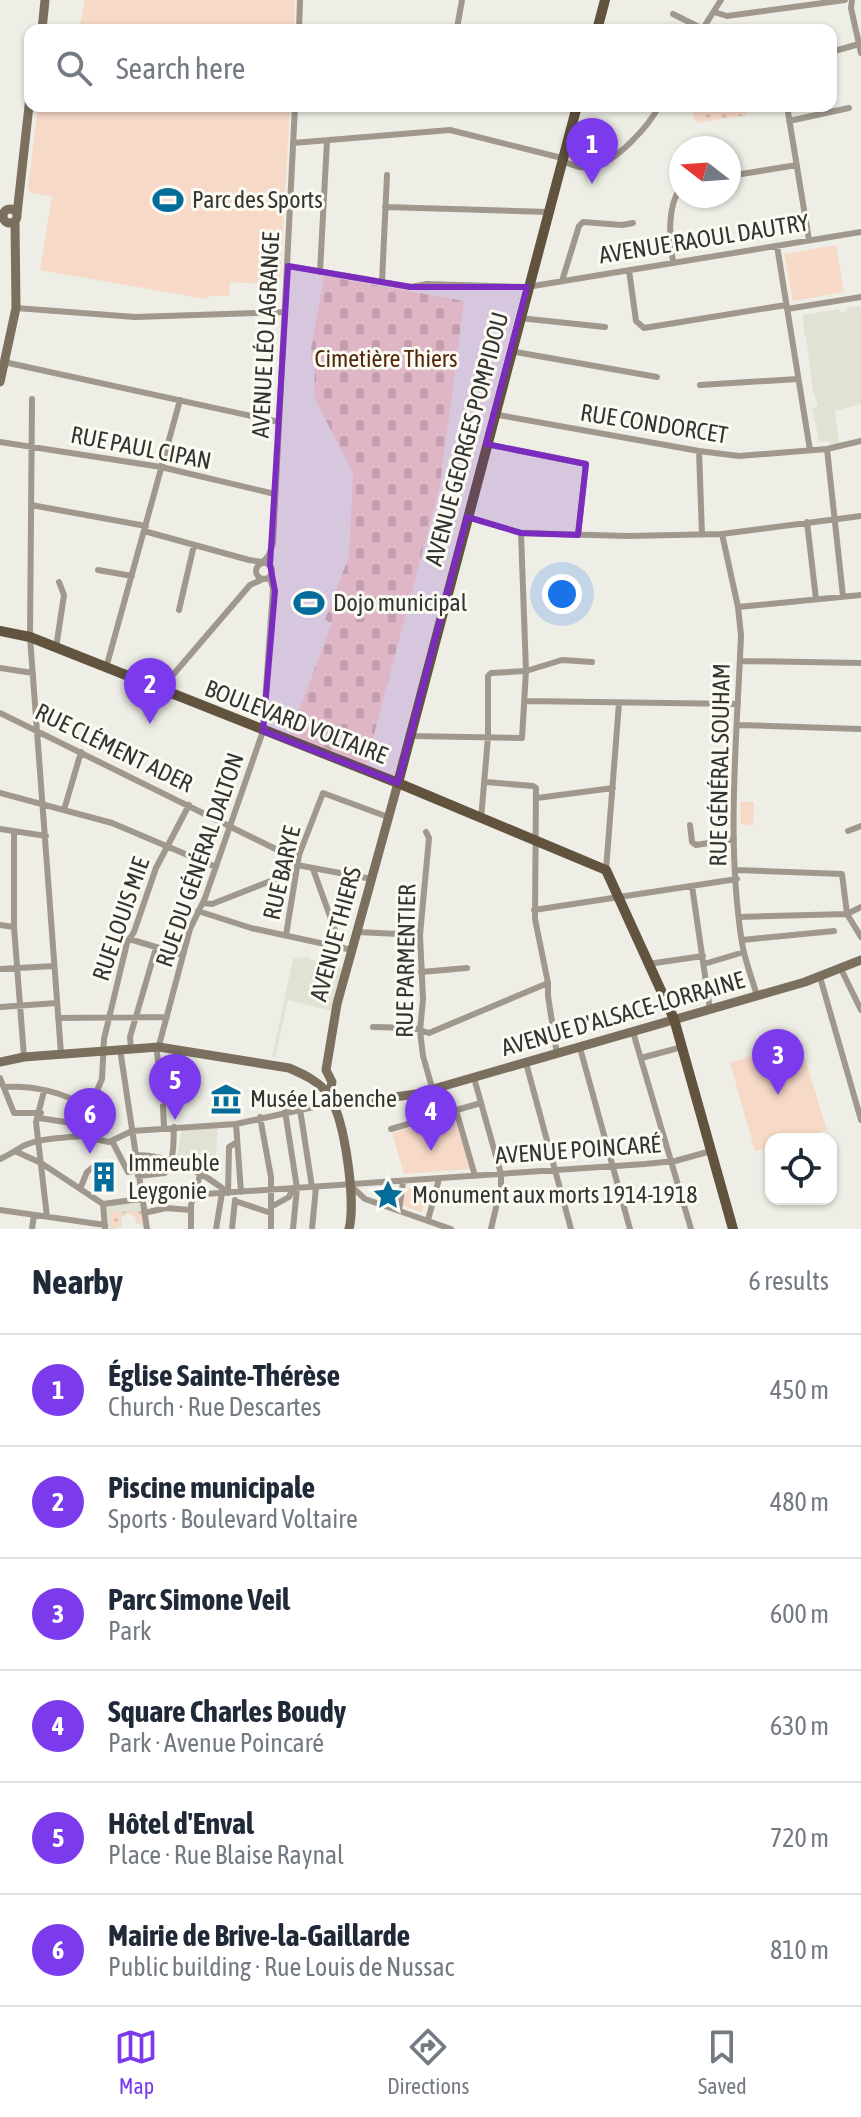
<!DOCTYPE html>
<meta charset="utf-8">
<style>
:root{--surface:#fff;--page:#f2f2f3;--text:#1f2937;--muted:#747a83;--line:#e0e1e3;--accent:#7c3aed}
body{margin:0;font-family:"Asap Condensed",sans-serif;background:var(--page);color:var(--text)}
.controls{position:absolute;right:24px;bottom:24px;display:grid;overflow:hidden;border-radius:16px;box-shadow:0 2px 6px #0004}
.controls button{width:72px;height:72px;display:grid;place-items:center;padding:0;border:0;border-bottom:2px solid var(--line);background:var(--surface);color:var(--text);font:40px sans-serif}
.compass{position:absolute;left:669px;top:136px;width:72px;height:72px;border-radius:50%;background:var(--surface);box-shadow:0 2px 6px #0004;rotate:287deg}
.you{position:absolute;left:562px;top:594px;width:28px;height:28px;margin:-20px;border:6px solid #fff;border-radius:50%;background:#1a73e8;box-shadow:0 0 0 12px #1a73e833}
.badge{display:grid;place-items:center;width:52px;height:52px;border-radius:50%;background:var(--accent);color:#fff;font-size:26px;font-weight:700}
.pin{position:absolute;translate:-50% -66px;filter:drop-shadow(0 2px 4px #0008)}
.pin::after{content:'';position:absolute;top:42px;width:28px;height:24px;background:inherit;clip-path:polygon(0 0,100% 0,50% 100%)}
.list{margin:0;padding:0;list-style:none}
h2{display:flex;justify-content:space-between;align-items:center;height:104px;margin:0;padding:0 32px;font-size:34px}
h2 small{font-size:26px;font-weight:400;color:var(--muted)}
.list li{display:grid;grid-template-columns:52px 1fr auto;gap:24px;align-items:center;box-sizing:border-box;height:112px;padding:0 32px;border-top:2px solid var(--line)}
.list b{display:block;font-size:30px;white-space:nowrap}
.list p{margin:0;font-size:26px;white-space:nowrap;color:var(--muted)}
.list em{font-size:26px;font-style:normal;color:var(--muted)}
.icon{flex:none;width:44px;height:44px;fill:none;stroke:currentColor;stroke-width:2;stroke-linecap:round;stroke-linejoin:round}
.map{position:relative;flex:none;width:861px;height:1229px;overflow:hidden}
.search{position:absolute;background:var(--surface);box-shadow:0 2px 6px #0004;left:24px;right:24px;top:24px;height:88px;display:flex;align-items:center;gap:20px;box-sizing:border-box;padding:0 28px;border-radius:16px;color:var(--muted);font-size:30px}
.sheet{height:776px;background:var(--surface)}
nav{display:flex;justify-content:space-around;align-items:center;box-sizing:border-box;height:112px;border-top:2px solid var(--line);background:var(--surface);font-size:22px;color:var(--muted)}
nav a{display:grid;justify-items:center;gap:4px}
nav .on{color:var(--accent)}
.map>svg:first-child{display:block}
.built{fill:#e2e2d4}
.grass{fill:url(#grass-dots)}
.cemetery{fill:url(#cemetery-stones)}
.park{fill:#f7d9c7}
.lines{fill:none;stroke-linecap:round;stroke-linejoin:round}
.street{stroke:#a0988c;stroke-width:6}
.secondary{stroke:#7b705e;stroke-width:9}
.primary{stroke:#61533e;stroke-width:10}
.marked{fill:#7b2cbf;fill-opacity:0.2;stroke:#7b2cbf;stroke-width:6;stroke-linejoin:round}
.labels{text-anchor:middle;stroke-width:6;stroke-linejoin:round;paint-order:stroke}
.poi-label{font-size:24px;fill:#343431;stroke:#fbfbf4;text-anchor:start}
.street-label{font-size:24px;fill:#343431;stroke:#fbfbf4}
.park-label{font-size:24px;fill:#502707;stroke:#fbfbf4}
</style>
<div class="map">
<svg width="861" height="1229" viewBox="0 0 861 1229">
<defs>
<pattern id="grass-dots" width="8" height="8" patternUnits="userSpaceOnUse" patternTransform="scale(2)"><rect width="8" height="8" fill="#f7d9c7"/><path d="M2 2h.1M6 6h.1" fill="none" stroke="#d4bbab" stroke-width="1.8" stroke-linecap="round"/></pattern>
<pattern id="cemetery-stones" width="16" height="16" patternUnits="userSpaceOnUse" patternTransform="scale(2)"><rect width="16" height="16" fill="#f7d9c7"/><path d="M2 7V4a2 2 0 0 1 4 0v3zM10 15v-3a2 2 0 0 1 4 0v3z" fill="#d4bbab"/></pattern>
</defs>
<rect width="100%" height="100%" fill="#eeeee6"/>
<path class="built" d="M 861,306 L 861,404 L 835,411 L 839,443 L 830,445 L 829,441 L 819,442 L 813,411 L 812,408 L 818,406 L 813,391 L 806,336 L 804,336 L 803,315 L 839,309 L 840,312 L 846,311 L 846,308 Z
M 310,956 L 309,959 L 343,968 L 331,1011 L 288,1000 L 275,1058 L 272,1057 L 293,959 Z
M 218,1126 L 215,1168 L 193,1168 L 176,1162 L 182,1129 Z
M 145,1198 L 150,1229 L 144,1229 L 140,1223 L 136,1224 L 135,1217 L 128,1214 L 121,1218 L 122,1226 L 116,1229 L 105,1229 L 103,1204 Z"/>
<path class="grass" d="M 691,106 L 748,106 L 747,115 L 696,123 Z
M 144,1211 L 146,1223 L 137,1222 L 135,1216 L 125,1213 L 120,1218 L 120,1225 L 112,1229 L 111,1212 Z"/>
<path class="cemetery" d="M 324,276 L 464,301 L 440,485 L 366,765 L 290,734 L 332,623 L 325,620 L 349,556 L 353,473 L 314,397 L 315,366 L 311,360 L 311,350 Z"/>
<path class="park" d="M 85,0 L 295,0 L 294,30 L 79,30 Z
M 38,106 L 290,106 L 280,285 L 230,282 L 229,296 L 210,296 L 206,299 L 40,270 L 52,197 L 32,193 L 28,189 Z
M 836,245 L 844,292 L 793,301 L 784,254 Z
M 740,802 L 754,802 L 753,826 L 741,824 Z
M 799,1040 L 827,1130 L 798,1139 L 771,1139 L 771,1147 L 755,1151 L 730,1063 Z
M 454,1115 L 470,1169 L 404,1174 L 392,1133 Z
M 405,1188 L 428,1188 L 422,1212 L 403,1206 Z"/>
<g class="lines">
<path class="street" d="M 852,0 L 851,8 L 861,53
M 714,12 L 727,16 L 845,0
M 673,14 L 703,29
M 457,28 L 462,0
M 299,30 L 300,0
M 419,30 L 470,30
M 702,30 L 721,0
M 831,52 L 859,44
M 787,106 L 809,240
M 789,121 L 849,108
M 293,143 L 450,130 L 562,158
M 561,161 C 571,164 583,170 593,167 C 616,162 649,126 659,106
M 729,176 L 797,165
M 385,207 L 548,212
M 777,246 L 810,450
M 673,262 C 670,239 666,208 681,187
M 288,266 L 411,287 L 427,284 L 527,287 L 861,232
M 629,270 L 636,321 L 644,328 L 786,305
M 320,272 L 327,141
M 562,281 L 579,226 L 583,222 L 622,225 L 633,223
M 382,282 L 387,175
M 16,308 L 135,317 L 284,312
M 787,309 L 861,297
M 519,318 L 605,327
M 510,351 L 657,377
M 4,362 L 279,422
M 700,385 L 798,379
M 32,399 L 30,637 L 61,1054
M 493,414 L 699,451 L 739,456 L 827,449 L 861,441
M 0,442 L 161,467 L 275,494
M 486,444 L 586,464 L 578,535
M 827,449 L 843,596
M 699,451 L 702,534
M 31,505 L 146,526
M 468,517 L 521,533 L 627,536 L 722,534 L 861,516
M 807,522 L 816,599
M 144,531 L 249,560 L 263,562 L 269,555 L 273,543 L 295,106
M 722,534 L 738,607 L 741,635 C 737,736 726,842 742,943 C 745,961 752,978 757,996
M256 571a8 8 0 1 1 16 0a8 8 0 1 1-16 0Z
M 98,570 L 132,576
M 738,607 L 861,595
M 179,610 L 194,545
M 56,648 L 64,595 L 59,582
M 740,661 L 861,663
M 0,668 L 33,673
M 106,668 L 180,400
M 160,690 L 250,585 L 261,580
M 525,701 L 738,704
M 0,713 L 298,860
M 738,725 L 861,729
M 409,736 L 522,738 L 526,671 L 521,533
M 486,782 L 533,786 L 536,788 L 535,919 L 548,983 L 548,996 L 557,1054
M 0,793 L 112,823 L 216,867
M 537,798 L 613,788
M 64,810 L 81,752
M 481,819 L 488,737 L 488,676 L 491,673 L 526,671 L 562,660 L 592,662
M 690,825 L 692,842 L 696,845 L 734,839
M 0,829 L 46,836
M 848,831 L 861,826
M 14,832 L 14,927 L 24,1057
M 426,832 L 429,838 L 420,935 L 423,999 L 420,1031 L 423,1056 L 439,1112
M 297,865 L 372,879
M 313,869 L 335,930 L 335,945
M 606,870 L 619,703
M 736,870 L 842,874 L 847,914 L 861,937
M 692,886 L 710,1010
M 203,903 L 212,904 L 296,871
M 534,910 L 737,879
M 198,911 L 251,928 L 352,950
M 739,917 L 847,914 L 861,907
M 0,925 L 14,927
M 357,932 L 420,935
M 286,935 L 299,855 L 323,793 L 388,817
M 129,939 L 183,955
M 742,940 L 834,931
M 648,964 L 703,956
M 704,964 L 744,952
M 0,969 L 54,966
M 841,969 L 861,1010
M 421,972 L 467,968
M 820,977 L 861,1120
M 0,1007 L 57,1003
M 58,1018 L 167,1017
M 373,1027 L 413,1028 L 429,1033 L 548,983
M 633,1032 L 691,1229
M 131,1048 L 130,1037 L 156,948
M 580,1048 L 630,1229
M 120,1049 L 147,1229
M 641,1058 L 682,1047
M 526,1063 L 571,1229
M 0,1078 L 14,1113 L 41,1113
M 474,1078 L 501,1174 L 501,1186 L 491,1229
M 161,1085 L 157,1053 L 190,929 L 205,898 L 263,731 L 273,589 L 270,577
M 4,1087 C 32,1085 66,1092 89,1109 L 102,1079 L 104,1039 L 127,943 L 134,932 L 156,868 L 189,805
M 44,1091 L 36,1122 L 47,1217
M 163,1106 L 164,1128
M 300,1109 L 312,1187
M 456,1110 L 475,1176
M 285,1111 L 297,1188 L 293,1229
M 260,1117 L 271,1177 L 271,1229
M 39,1118 L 85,1125
M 236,1124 L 241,1192
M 391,1129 L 481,1103
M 112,1141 L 128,1172 L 137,1170
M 17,1152 L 41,1163 L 103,1204
M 135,1155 C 166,1154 205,1173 228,1193
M 0,1159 C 9,1155 16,1150 23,1146 C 42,1137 69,1138 90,1135 L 94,1139 L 109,1142 L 132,1131 L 236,1124 L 332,1103
M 138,1176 L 165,1173 C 175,1160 173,1143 174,1127
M 351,1186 L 365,1199 L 451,1229
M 80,1189 L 87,1172 L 98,1163
M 228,1193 L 229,1147 L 237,1142
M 235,1201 L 271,1213
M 103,1204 L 147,1198 L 645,1164 L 675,1161 L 711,1151
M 103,1204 L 105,1228
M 271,1207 L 289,1197 L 293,1188
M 0,1210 L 105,1225
M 399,1211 L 403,1182
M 144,1213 L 166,1208 L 190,1210
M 428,1220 L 439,1179
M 32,1229 L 34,1215
M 191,1229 L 191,1205 L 200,1175
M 216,1229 L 222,1193
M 232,1229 L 235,1200
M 312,1229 L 316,1187"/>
<path class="secondary" d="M 42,30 L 45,0
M3 216a7 7 0 1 1 14 0a7 7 0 1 1-14 0Z
M 17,214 L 30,97
M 0,382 L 16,308 L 15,221
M 0,1062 L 24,1057 L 159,1047 L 289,1068 C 303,1074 321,1082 329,1096 C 345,1119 356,1202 349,1229
M 329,1095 L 352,1103 L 416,1094 L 805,982 L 861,960
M 329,1095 L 332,1082 L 326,1070 L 337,1004 L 398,783"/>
<path class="primary" d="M 597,30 L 605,0
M 0,631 L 30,637 L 398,783 L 606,870 L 674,1019 L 733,1229
M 398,783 L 577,106"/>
</g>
<path class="marked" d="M 288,266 L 411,287 L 527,287 L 486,444 L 586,464 L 578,535 L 521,533 L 467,517 L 398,783 L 263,731 L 275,591 L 270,565 Z"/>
<defs>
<g id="stadium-bare" transform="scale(2.4)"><path d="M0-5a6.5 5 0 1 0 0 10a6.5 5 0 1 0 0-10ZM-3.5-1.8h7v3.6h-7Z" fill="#036c99" stroke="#fbfbf4" stroke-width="2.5" paint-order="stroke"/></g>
<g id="museum-bare" transform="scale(2.4)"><path d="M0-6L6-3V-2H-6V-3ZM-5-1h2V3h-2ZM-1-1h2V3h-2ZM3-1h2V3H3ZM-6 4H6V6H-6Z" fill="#036c99" stroke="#fbfbf4" stroke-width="2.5" paint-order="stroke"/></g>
<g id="building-bare" transform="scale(2.4)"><path d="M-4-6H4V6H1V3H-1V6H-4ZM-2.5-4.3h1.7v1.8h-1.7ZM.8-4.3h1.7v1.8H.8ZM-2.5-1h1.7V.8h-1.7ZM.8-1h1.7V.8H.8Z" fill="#036c99" stroke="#fbfbf4" stroke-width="2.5" paint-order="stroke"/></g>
<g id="sight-bare" transform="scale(2.4)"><path d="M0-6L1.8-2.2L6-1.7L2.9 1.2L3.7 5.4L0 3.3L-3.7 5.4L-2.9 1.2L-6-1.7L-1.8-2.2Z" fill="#036c99" stroke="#fbfbf4" stroke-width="2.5" paint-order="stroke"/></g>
</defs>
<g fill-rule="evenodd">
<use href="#stadium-bare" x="168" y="200"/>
<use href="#stadium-bare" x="309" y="603"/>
<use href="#museum-bare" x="226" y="1099"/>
<use href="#building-bare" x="104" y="1177"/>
<use href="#sight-bare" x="388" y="1195"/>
</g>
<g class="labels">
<g class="poi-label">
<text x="192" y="208">Parc des Sports</text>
<text x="333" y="611">Dojo municipal</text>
<text x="250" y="1107">Musée Labenche</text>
<text x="128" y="1171">Immeuble<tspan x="128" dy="28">Leygonie</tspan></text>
<text x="412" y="1203">Monument aux morts 1914-1918</text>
</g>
<g class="street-label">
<text transform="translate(704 239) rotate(-9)" y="8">AVENUE RAOUL DAUTRY</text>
<text transform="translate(266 335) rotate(-87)" y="8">AVENUE LÉO LAGRANGE</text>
<text transform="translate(654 424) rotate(9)" y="8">RUE CONDORCET</text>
<text transform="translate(467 439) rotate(-75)" y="8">AVENUE GEORGES POMPIDOU</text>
<text transform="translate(141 448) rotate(11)" y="8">RUE PAUL CIPAN</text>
<text transform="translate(296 722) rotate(21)" y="8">BOULEVARD VOLTAIRE</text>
<text transform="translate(114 748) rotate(26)" y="8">RUE CLÉMENT ADER</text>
<text transform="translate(720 765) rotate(-89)" y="8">RUE GÉNÉRAL SOUHAM</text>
<text transform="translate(200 860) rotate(-71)" y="8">RUE DU GÉNÉRAL DALTON</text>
<text transform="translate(282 873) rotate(-77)" y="8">RUE BARYE</text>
<text transform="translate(121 919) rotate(-71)" y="8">RUE LOUIS MIE</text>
<text transform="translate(336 934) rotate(-75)" y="8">AVENUE THIERS</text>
<text transform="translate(406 961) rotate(-89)" y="8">RUE PARMENTIER</text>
<text transform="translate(623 1014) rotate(-16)" y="8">AVENUE D'ALSACE-LORRAINE</text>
<text transform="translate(578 1150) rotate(-4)" y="8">AVENUE POINCARÉ</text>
</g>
<g class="park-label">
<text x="386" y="367">Cimetière Thiers</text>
</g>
</g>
</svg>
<div class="controls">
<button><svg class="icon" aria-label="locate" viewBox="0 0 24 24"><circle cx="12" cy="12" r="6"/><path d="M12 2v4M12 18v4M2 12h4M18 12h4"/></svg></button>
</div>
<svg class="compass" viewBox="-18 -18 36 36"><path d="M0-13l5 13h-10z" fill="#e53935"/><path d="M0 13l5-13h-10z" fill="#747a83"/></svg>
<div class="you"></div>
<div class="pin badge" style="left:592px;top:184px">1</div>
<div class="pin badge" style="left:150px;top:724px">2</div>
<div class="pin badge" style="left:778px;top:1095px">3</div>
<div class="pin badge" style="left:431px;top:1151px">4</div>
<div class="pin badge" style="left:175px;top:1120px">5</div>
<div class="pin badge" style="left:90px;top:1154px">6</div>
<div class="search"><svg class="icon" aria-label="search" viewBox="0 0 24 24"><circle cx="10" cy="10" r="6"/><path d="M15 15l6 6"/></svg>Search here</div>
</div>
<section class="sheet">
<h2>Nearby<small>6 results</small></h2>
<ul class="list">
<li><span class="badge">1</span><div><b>Église Sainte-Thérèse</b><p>Church · Rue Descartes</p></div><em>450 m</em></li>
<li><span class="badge">2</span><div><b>Piscine municipale</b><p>Sports · Boulevard Voltaire</p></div><em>480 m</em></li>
<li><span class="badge">3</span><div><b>Parc Simone Veil</b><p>Park</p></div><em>600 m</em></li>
<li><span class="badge">4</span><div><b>Square Charles Boudy</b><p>Park · Avenue Poincaré</p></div><em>630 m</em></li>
<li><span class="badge">5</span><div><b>Hôtel d'Enval</b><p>Place · Rue Blaise Raynal</p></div><em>720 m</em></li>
<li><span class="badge">6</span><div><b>Mairie de Brive-la-Gaillarde</b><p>Public building · Rue Louis de Nussac</p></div><em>810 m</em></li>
</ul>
</section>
<nav>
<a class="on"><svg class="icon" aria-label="map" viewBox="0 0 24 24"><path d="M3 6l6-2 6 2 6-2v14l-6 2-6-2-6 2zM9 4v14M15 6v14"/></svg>Map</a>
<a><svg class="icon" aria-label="directions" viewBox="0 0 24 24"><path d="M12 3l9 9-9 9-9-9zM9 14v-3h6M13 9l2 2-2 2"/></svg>Directions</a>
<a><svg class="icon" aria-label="saved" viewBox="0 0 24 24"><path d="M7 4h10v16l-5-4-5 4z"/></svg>Saved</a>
</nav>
